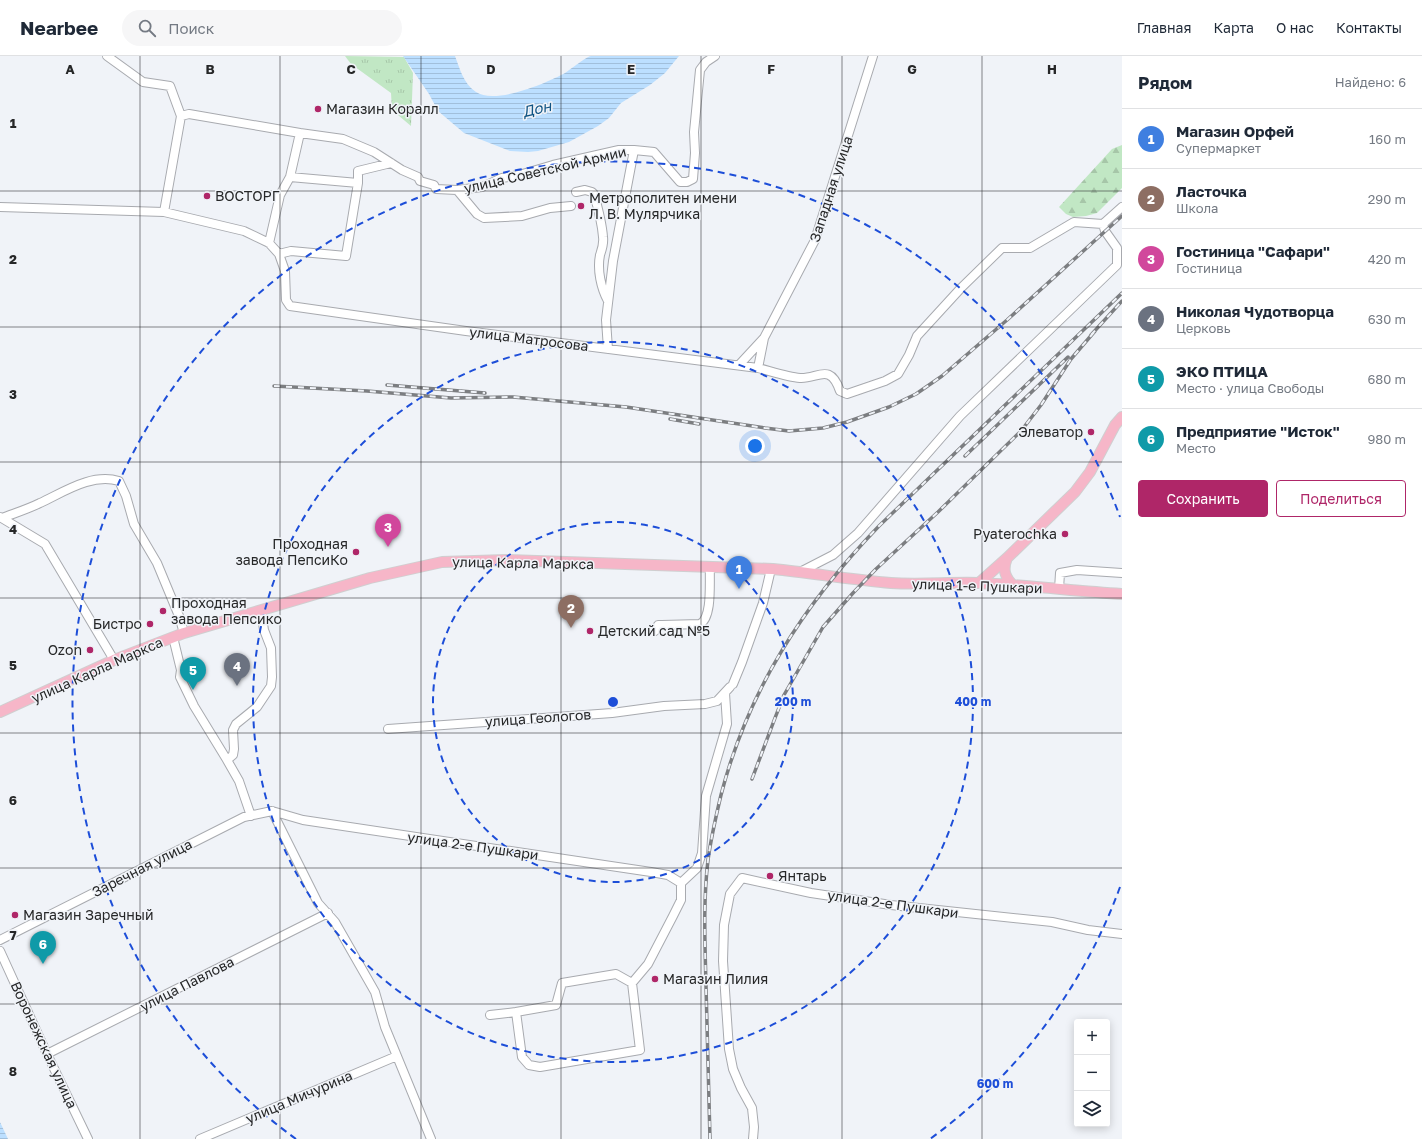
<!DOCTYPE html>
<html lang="ru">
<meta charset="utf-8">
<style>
:root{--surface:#fff;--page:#f6f6f7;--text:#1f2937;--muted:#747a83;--line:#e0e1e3;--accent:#af2668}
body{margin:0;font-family:"Golos Text",sans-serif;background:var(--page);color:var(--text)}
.controls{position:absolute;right:12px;bottom:12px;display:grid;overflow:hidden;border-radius:4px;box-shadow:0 2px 10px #0003}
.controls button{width:36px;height:36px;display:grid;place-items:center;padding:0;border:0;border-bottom:1px solid var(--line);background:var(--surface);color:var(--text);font:20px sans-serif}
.you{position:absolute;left:755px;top:390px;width:14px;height:14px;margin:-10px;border:3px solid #fff;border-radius:50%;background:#1a73e8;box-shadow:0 0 0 6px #1a73e833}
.badge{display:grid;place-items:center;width:26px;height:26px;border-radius:50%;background:var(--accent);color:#fff;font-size:13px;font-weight:700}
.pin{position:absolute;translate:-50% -33px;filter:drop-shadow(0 1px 2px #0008)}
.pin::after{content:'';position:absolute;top:21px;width:14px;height:12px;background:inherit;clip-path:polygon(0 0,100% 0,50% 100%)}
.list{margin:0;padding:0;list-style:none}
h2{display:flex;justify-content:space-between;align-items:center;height:52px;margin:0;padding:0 16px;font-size:17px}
h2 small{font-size:13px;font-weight:400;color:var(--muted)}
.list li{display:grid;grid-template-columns:26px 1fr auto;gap:12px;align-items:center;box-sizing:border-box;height:60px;padding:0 16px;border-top:1px solid var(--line)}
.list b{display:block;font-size:15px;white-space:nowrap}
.list p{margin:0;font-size:13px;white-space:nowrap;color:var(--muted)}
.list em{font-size:13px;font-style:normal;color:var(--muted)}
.actions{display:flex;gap:8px;padding:12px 16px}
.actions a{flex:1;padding:9px 0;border:1px solid var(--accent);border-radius:4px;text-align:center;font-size:14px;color:var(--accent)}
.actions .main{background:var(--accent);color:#fff}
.icon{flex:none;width:22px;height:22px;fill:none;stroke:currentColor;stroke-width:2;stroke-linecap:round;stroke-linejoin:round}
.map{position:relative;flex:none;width:1122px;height:1083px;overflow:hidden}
header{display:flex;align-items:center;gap:24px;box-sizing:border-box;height:56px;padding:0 20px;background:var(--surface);border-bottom:1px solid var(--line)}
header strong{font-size:19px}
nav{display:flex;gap:22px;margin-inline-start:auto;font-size:14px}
.search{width:280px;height:36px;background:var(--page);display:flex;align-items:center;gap:10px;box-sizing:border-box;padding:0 14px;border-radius:22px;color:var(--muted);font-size:15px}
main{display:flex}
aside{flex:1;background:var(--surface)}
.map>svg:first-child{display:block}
.forest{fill:url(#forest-firs)}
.park{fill:url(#park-tufts)}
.water{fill:url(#water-rules)}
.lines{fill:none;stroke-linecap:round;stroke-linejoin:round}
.minor-casing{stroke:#a8aaaf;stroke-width:10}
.major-casing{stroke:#cfcfd0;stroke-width:12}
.minor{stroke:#fff;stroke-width:8}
.major{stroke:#f6b6c8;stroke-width:10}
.rail-casing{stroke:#7c7e81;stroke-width:3.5}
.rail{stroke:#f0f3f8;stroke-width:2;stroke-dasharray:6;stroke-linecap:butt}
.grid{fill:none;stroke:#262728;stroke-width:1;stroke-opacity:0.55}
.ring{fill:none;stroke:#1d4ed8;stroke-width:2;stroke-dasharray:7 5}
.poi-dot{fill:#af2668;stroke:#f0f3f8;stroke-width:1.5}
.labels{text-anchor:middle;stroke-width:3;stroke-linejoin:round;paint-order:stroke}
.poi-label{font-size:14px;fill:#262728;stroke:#f0f3f8;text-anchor:start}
.street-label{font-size:14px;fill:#262728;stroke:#f0f3f8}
.water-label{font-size:15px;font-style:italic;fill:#105484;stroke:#f0f3f8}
.grid-label{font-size:13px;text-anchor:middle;font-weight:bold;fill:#262728;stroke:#f0f3f8;stroke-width:3;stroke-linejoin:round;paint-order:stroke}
.centre{fill:#1d4ed8;stroke:#f0f3f8;stroke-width:2}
.ring-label{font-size:12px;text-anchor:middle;font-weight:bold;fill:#1d4ed8;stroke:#f0f3f8;stroke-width:3;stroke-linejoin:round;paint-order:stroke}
</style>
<header>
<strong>Nearbee</strong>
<div class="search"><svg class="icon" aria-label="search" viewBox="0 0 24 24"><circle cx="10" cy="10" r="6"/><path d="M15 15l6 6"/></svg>Поиск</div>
<nav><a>Главная</a><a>Карта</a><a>О нас</a><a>Контакты</a></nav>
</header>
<main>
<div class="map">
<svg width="1122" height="1083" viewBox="0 0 1122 1083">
<defs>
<pattern id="forest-firs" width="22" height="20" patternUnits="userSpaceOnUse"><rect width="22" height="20" fill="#c1e7c4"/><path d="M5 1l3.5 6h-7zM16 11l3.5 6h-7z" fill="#a6c6a8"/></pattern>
<pattern id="park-tufts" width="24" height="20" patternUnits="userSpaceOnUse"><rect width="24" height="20" fill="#c1e7c4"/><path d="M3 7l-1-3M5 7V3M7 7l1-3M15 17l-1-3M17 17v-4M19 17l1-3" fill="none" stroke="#a6c6a8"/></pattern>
<pattern id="water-rules" width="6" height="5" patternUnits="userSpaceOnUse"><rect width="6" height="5" fill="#bcdfff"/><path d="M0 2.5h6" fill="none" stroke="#a1bfdb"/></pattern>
</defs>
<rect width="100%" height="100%" fill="#f0f3f8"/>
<path class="forest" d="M 1122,89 L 1122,132 L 1097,157 L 1086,160 L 1073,161 L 1066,158 L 1059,151 L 1112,93 Z"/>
<path class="park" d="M 345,0 L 404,1 L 413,17 L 411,70 L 392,54 L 391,37 L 351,8 Z"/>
<path class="water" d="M 403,0 L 455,0 C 460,13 463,27 476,36 C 495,49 547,27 565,17 C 571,13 586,1 591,0 C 598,0 608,0 615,0 C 637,0 658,0 679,0 L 665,17 L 650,29 L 621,47 L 609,62 L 598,70 L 569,86 L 538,95 L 528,96 L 510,95 L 464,77 L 438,55 L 429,38 Z
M 0,1066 L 8,1083 L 0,1083 Z"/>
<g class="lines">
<g class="minor-casing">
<path id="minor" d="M 107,0 L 143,26 L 170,30 L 181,60
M 358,127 L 358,115 L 391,107
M 457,134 L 477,158 L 484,162 L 522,160 L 550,152 L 571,150
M 576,136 L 585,134 L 592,136 L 594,138 C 598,152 602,167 603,181 C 604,188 602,193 600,199 C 597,214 601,232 608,245
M 0,151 L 164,156 L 244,175 L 269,187 L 279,198 L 291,195 L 346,200 L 358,127 L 290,121
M 164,156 L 181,60 L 189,58 L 300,77
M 269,187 L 280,139 L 290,121 L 300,77 L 343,83 L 374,96 L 402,114 L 418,121 L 420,125 L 434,129 L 436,133 L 457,134 L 482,131 L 502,122 L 519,119 L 553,109 L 619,94 L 634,94
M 279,198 L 285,215 L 286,244 L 290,250 L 466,275 L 758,312 C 770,315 788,321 800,322 C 818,323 830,306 840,335 L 847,338 L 885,325 L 898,318 L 909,299 L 917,280 L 961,232 L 1002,192 L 1030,192 L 1074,166 L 1103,168 L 1122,151
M 764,282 L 815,184 L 873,0
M 608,293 L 606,264 L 613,205 L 634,94 L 654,96 L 680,126 L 687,126 L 693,123 L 695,97 L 694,76 L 700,14 L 706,6 L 715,0
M 739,309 L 764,282 L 758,312
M 0,461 L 45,488 L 114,604
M 2,462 C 15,457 28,453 40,447 C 64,436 91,417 119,425 L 126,440 L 134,468 L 157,507 L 179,560 L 184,577
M 800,516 L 833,499 L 858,477 L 960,360 L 1117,209 L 1117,192 L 1105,175 L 1103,168
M 1059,533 L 1060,517 L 1077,514 L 1122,517
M 655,575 L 658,569 L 662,569 L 700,568 C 713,561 709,524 710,511
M 173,581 L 181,614 L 180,621 L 194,650 L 227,704
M 733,628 L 742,606 L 763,547 L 771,513
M 388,673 L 612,657 L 664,650 L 705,648 L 717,645 L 730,631
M 272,755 L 318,847 L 335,866 L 375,936 L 385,971 L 431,1083
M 251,760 L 239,725 L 227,704 L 233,699 L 234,693 L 233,674 L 236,668 L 257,651 L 271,630 L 272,621 L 271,592 L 264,574 L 261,554
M 681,827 L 697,812 L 702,797 L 706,740 L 727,668 L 725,637
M 0,884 L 244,761 L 272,755 L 303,764 L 651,816 L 668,819 L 681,827
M 0,895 L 47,998 L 88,1083
M 632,927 L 616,918 L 562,927 L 556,949 L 516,956 L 522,1001 L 529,1009 L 540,1011 L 640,994 L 632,927 L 648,908 L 673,860 L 681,844 L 681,827
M 490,959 L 516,956
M 47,998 L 328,857
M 200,1083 L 397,1000
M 753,1083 L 754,1071 L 752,1052 L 741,1032 L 733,1013 L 729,993 L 723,905 L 724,869 L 730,838 L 742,822 L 811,837 L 891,849 L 1052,866 L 1088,874 L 1122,878"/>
</g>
<g class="major-casing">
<path id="major" d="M 1007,502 C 1002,514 1005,522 1014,530
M 979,527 L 1007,502 L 1075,436 L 1090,416 L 1115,369 L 1122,361
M 0,656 L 114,604 L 184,577 L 370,522 L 442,506 L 507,504 L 773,513 C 813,517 852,524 891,527 C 920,529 951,526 979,527 C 1027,529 1074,535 1122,538"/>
</g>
<use href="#minor" class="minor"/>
<use href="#major" class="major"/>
<g class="rail-casing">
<path id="rail" d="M 1091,279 L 1122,245
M 387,329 L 485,337
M 274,330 L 367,335 L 451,342 L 513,341 L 626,351 L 765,372 L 789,375 L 823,372 L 847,366 L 889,351 L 916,338 L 942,320 L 1007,264 L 1122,160
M 670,363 L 699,368
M 965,400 L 1068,301
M 752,723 L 775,662 L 784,639 L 823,571 L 853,537 L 876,513 L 938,456 L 1021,375 L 1041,349 L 1071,303 L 1095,275
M 710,1083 C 709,1032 707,981 706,930 C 705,888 703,846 708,804 C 711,782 716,760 721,739 C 748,634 804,548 879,470 L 1122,237"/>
</g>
<use href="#rail" class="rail"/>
</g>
<path class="grid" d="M 140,0 L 140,1083M 280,0 L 280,1083M 421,0 L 421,1083M 561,0 L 561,1083M 701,0 L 701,1083M 842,0 L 842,1083M 982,0 L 982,1083M 0,135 L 1122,135M 0,271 L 1122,271M 0,406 L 1122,406M 0,542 L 1122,542M 0,677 L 1122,677M 0,812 L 1122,812M 0,948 L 1122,948"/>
<g class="ring">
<circle cx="613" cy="646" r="180"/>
<circle cx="613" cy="646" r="360"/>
<path d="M1120 831A540 540 0 0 1 930 1083M296 1083A540 540 0 1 1 1120 461"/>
</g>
<g class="poi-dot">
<circle cx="318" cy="53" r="4"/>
<circle cx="207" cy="140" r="4"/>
<circle cx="581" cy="150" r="4"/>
<circle cx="1091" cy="376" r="4"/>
<circle cx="1065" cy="478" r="4"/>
<circle cx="356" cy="496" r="4"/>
<circle cx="163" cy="555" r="4"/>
<circle cx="150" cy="568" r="4"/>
<circle cx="590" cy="575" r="4"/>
<circle cx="90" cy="594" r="4"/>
<circle cx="770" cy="820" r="4"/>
<circle cx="15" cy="859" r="4"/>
<circle cx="655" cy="923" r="4"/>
</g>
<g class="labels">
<g class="poi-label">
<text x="326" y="58">Магазин Коралл</text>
<text x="215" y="145">ВОСТОРГ</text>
<text x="589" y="147">Метрополитен имени<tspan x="589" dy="16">Л. В. Мулярчика</tspan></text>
<text x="1083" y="381" text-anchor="end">Элеватор</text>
<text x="1057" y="483" text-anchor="end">Pyaterochka</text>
<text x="348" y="493" text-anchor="end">Проходная<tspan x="348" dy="16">завода ПепсиКо</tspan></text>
<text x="171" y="552">Проходная<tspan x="171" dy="16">завода Пепсико</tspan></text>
<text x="142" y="573" text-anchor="end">Бистро</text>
<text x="598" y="580">Детский сад №5</text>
<text x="82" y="599" text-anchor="end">Ozon</text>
<text x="778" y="825">Янтарь</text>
<text x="23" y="864">Магазин Заречный</text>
<text x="663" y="928">Магазин Лилия</text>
</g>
<g class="street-label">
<text transform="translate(545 114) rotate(-13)" y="5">улица Советской Армии</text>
<text transform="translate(831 133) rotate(-72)" y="5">Западная улица</text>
<text transform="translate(529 283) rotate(7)" y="5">улица Матросова</text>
<text transform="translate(523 507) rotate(1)" y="5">улица Карла Маркса</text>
<text transform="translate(977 530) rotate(2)" y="5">улица 1-е Пушкари</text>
<text transform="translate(97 614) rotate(-24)" y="5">улица Карла Маркса</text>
<text transform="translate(538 662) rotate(-4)" y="5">улица Геологов</text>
<text transform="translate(473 790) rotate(8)" y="5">улица 2-е Пушкари</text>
<text transform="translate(142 812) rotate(-27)" y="5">Заречная улица</text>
<text transform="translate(893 848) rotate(8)" y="5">улица 2-е Пушкари</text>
<text transform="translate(187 928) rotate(-27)" y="5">улица Павлова</text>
<text transform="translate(44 989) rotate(65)" y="5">Воронежская улица</text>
<text transform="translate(299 1041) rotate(-23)" y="5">улица Мичурина</text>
</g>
<g class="water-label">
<text transform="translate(537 53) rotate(-13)" y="5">Дон</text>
</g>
</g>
<g class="grid-label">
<text x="70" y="18">A</text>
<text x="210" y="18">B</text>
<text x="351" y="18">C</text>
<text x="491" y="18">D</text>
<text x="631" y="18">E</text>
<text x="771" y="18">F</text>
<text x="912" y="18">G</text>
<text x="1052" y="18">H</text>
<text x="13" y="72">1</text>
<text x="13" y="208">2</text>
<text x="13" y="343">3</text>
<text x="13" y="478">4</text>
<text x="13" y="614">5</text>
<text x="13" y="749">6</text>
<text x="13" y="884">7</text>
<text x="13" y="1020">8</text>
</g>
<circle cx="613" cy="646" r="6" class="centre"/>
<g class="ring-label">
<text x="793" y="650">200 m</text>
<text x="973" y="650">400 m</text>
<text x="995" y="1032">600 m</text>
</g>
</svg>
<div class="controls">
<button>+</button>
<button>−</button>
<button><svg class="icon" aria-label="layers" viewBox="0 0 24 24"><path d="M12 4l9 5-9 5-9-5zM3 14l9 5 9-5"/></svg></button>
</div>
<div class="you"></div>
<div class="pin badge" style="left:739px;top:533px;background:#3f7fe0">1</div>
<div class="pin badge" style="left:571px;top:572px;background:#8d6e63">2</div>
<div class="pin badge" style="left:388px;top:491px;background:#d1479c">3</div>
<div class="pin badge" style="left:237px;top:630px;background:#6b7280">4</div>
<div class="pin badge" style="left:193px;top:634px;background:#0f9aa8">5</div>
<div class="pin badge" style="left:43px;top:908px;background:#0f9aa8">6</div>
</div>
<aside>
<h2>Рядом<small>Найдено: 6</small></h2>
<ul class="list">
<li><span class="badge" style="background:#3f7fe0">1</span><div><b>Магазин Орфей</b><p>Супермаркет</p></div><em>160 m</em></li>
<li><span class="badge" style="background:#8d6e63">2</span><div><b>Ласточка</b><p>Школа</p></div><em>290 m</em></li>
<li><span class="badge" style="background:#d1479c">3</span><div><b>Гостиница &quot;Сафари&quot;</b><p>Гостиница</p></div><em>420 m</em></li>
<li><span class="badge" style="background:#6b7280">4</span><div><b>Николая Чудотворца</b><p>Церковь</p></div><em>630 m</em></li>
<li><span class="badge" style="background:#0f9aa8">5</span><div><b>ЭКО ПТИЦА</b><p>Место · улица Свободы</p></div><em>680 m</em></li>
<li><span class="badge" style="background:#0f9aa8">6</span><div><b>Предприятие &quot;Исток&quot;</b><p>Место</p></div><em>980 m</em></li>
</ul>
<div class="actions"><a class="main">Сохранить</a><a>Поделиться</a></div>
</aside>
</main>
